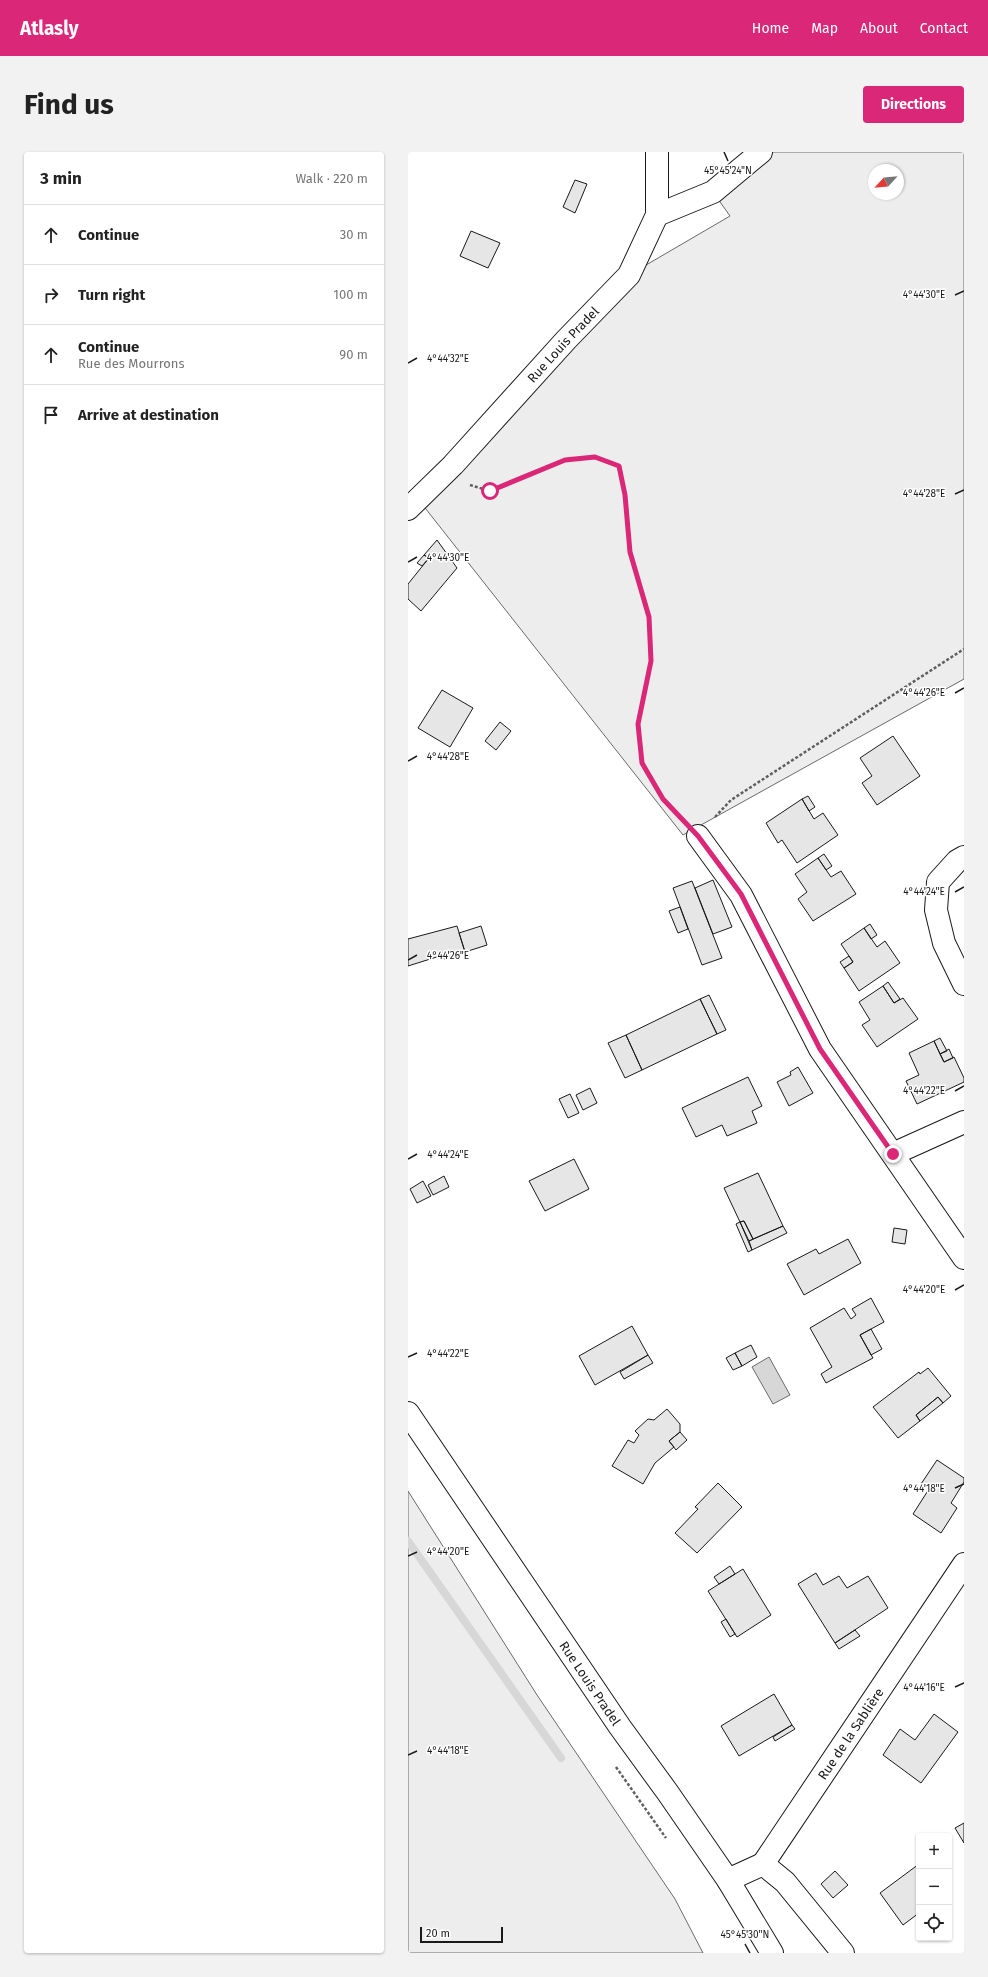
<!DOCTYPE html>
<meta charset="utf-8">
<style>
:root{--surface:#fff;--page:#f2f2f2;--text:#222;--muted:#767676;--line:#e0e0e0;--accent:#db2777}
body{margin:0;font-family:"Fira Sans",sans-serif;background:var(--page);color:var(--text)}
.controls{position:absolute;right:12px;bottom:12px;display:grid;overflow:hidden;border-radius:4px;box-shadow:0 1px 3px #0004}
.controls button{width:36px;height:36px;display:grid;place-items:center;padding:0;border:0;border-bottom:1px solid var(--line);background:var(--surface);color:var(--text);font:20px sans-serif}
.compass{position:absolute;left:460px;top:12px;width:36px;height:36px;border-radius:50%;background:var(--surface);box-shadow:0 1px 3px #0004;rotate:244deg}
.scale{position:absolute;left:12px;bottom:10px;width:83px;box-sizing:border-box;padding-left:4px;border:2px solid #1a1a1a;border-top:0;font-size:11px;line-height:14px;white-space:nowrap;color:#1a1a1a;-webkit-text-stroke:3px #fff;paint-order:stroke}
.stop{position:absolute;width:12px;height:12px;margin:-9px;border:3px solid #db2777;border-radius:50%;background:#fff}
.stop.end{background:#db2777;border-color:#fff;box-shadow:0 1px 4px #0008}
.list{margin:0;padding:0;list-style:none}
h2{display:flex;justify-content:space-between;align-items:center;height:52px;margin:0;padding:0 16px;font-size:17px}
h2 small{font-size:13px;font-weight:400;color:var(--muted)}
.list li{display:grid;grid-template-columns:26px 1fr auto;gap:12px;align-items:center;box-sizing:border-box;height:60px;padding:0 16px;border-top:1px solid var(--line)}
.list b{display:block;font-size:15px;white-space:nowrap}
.list p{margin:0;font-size:13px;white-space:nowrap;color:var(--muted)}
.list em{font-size:13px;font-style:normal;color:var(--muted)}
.icon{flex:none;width:22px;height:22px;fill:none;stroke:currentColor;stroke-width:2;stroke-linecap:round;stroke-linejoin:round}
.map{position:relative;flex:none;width:556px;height:1801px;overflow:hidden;border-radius:4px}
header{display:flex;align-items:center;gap:24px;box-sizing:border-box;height:56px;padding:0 20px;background:var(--accent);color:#fff}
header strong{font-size:19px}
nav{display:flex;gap:22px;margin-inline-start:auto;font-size:14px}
.intro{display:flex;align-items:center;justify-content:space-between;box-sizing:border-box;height:96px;padding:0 24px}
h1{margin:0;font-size:28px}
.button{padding:10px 18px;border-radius:4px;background:var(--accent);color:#fff;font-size:14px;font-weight:700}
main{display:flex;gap:24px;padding:0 24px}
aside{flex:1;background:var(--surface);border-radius:4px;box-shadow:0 1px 3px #0004}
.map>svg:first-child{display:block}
.built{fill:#ededed;stroke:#6a6a6a;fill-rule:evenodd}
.water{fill:#d7d7d7;stroke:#6a6a6a}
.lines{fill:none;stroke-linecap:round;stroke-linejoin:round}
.stream{stroke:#d7d7d7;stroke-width:8}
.building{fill:#e6e6e6;stroke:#1a1a1a}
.minor-casing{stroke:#1a1a1a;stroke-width:24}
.major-casing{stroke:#1a1a1a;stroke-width:24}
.path{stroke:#5f5f5f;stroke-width:2.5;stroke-dasharray:3 2;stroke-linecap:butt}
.minor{stroke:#fff;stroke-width:22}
.major{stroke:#fff;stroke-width:22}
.route{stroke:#db2777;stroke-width:5}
.ticks{fill:none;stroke:#1a1a1a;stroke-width:1.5}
.labels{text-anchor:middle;stroke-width:3;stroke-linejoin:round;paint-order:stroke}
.street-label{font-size:13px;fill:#1a1a1a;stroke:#fff}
.ticks-label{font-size:10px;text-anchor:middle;fill:#1a1a1a;stroke:#fff;stroke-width:3;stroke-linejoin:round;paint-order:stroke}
</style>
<header>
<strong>Atlasly</strong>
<nav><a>Home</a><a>Map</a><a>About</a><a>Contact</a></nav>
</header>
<div class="intro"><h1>Find us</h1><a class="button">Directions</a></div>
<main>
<aside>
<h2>3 min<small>Walk · 220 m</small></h2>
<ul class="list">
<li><svg class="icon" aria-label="ahead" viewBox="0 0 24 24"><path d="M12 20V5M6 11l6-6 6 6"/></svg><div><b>Continue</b></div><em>30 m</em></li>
<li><svg class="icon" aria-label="right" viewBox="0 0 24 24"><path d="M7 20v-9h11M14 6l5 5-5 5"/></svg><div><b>Turn right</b></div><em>100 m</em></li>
<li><svg class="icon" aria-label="ahead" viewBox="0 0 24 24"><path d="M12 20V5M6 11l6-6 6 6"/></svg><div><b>Continue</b><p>Rue des Mourrons</p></div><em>90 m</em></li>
<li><svg class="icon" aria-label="arrive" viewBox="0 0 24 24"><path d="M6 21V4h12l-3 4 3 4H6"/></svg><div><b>Arrive at destination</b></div></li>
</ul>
</aside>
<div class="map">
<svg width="556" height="1801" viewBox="0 0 556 1801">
<rect width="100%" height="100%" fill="#fff"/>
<path class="built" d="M 353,0 L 556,0 L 556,527 L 275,683 L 10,347 L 221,123 L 322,64 L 305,40 ZM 466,18 L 490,18 L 490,42 L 466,42 Z
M 0,1339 L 129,1543 L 267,1747 L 295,1801 L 0,1801 Z"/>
<path class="water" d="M 361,1205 L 382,1243 L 365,1252 L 344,1215 Z"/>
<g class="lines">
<path class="stream" d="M 0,1389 L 153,1606"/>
</g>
<path class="building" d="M 167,28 L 179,32 L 167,61 L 155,55 Z
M 63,79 L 92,91 L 80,116 L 52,104 Z
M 29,388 L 49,416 L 13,459 L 0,447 L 0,432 L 21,406 L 16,403 Z
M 16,403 L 21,406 L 14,414 L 9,411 Z
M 34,538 L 65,556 L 42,595 L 10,576 Z
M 92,570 L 103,579 L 88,598 L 77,589 Z
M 485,584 L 512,624 L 469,653 L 454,631 L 464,624 L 452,606 Z
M 400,644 L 407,655 L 401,659 L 394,647 Z
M 394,647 L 406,667 L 415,661 L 430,683 L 389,711 L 374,688 L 370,691 L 358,671 Z
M 416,702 L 424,714 L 418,718 L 410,706 Z
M 410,706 L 423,725 L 433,719 L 448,742 L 405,769 L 390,747 L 399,740 L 387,722 Z
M 305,728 L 324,775 L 305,782 L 287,736 Z
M 284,729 L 314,806 L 294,813 L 265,736 Z
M 272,755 L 280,777 L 270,781 L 261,759 Z
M 462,772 L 469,783 L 463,787 L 456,776 Z
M 49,774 L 57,800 L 36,807 L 35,803 L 0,814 L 0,787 Z
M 73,774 L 79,793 L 57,800 L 51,781 Z
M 456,776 L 469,795 L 477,789 L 492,811 L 451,839 L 436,816 L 445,810 L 433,792 Z
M 441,804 L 445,810 L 436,816 L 432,810 Z
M 480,830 L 492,847 L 486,851 L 475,834 Z
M 475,834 L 486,851 L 495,846 L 510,867 L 469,895 L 454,873 L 462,868 L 451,850 Z
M 301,843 L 318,878 L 309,882 L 292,847 Z
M 292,847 L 309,882 L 234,918 L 218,883 Z
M 218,883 L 234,918 L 217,926 L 200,891 Z
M 532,886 L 539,899 L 532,902 L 526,889 Z
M 526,889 L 536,910 L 546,905 L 556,926 L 556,930 L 509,952 L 498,929 L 511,923 L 501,901 Z
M 541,897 L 545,906 L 536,910 L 532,902 Z
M 390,915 L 405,941 L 381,954 L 369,930 L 383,923 L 382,920 Z
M 340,925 L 354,954 L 344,959 L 349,971 L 319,984 L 314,973 L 288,985 L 274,956 Z
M 182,936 L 189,951 L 175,958 L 168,943 Z
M 162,942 L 171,961 L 160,966 L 151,947 Z
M 166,1007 L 181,1037 L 137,1059 L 121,1029 Z
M 350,1021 L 375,1074 L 345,1087 L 336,1069 L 332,1070 L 316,1036 Z
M 36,1024 L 41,1035 L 25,1043 L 20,1033 Z
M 15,1029 L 23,1044 L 9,1051 L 2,1037 Z
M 336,1069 L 345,1087 L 341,1089 L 332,1070 Z
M 332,1070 L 344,1098 L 340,1100 L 328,1072 Z
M 375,1074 L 379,1081 L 344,1098 L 341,1089 Z
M 486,1076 L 499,1078 L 497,1092 L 484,1090 Z
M 440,1087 L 453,1111 L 396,1143 L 379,1112 L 408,1097 L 411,1102 Z
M 463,1146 L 476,1170 L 452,1183 L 465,1206 L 418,1231 L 413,1222 L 424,1215 L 402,1176 L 436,1156 L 443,1167 L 448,1163 L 444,1157 Z
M 224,1174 L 240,1203 L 187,1233 L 171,1204 Z
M 463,1177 L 474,1197 L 463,1203 L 452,1183 Z
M 343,1193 L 349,1205 L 334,1214 L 327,1201 Z
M 327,1201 L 334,1214 L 325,1218 L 318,1206 Z
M 240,1203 L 245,1211 L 216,1227 L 212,1220 Z
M 520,1216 L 543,1244 L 535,1251 L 530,1245 L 508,1263 L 512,1269 L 490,1286 L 465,1255 L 511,1220 L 512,1222 Z
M 530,1245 L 535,1251 L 512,1269 L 508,1263 Z
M 259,1257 L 272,1272 L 272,1280 L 261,1289 L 266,1295 L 247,1311 L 235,1332 L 204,1314 L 220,1288 L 226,1291 L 231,1283 L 227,1279 L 240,1267 L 246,1268 Z
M 272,1280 L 279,1288 L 268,1298 L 261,1289 Z
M 529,1308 L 556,1326 L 556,1330 L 543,1351 L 549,1356 L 533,1381 L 505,1362 L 521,1337 L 513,1332 Z
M 310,1331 L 334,1355 L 289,1401 L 267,1381 L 290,1357 L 287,1355 Z
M 322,1414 L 327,1422 L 311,1432 L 306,1425 Z
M 335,1417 L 363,1463 L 329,1485 L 300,1439 Z
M 408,1421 L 415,1433 L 431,1424 L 439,1436 L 460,1424 L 480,1456 L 427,1491 L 390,1432 Z
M 318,1467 L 327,1482 L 322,1485 L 313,1470 Z
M 447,1478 L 452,1484 L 431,1497 L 427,1491 Z
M 366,1542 L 384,1573 L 331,1604 L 313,1574 Z
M 526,1562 L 550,1580 L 513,1631 L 475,1603 L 492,1577 L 507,1588 Z
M 384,1573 L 387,1577 L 367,1589 L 365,1585 Z
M 556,1671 L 556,1691 L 547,1676 Z
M 511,1712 L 511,1761 L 495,1773 L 472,1741 Z
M 427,1719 L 440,1733 L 425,1746 L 413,1732 Z"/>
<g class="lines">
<g class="minor-casing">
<g id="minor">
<path d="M 249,63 L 305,40 L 353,0"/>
<path d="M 290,684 L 333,743 L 412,897 L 556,1106"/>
<path d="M 556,705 L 549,709 L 530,730 L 528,758 L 536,791 L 556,832"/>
<path d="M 485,1002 L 556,970"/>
<path id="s1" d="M 355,1712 L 556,1412"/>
<path d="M 355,1712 L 377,1730 L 435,1801"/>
<path d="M 320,1728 L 355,1712"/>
</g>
</g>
<g class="major-casing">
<g id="major">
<path id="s2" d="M 0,357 L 45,313 L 158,188 L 221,123 L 249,63 L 249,0"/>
<path id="s3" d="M 0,1261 L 212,1575 L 260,1641 L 320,1728 L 364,1801"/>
</g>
</g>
<path class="path" d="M 62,333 L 82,339 L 157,308 L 187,305 L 211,314 L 217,343 L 222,400 L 241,465 L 243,509 L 230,572 L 234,611 L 255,647 L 272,666
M 307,665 L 323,648 L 556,497
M 208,1615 L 258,1686"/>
<use href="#minor" class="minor"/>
<use href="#major" class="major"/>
</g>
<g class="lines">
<path class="route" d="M 82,339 L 157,308 L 187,305 L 211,314 L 217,343 L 222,400 L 241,465 L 243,509 L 230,572 L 234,611 L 255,647 L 290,684 L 333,742 L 412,897 L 485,1002"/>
</g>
<path class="ticks" d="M 316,0 L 320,9M 547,143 L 556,139M 0,211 L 9,206M 547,342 L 556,338M 0,410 L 9,405M 547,541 L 556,536M 0,609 L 9,604M 547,740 L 556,735M 0,808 L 9,803M 547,939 L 556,934M 0,1007 L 9,1002M 547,1138 L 556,1133M 0,1205 L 9,1201M 547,1336 L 556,1332M 0,1404 L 9,1400M 547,1535 L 556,1531M 0,1603 L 9,1599M 337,1792 L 342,1801"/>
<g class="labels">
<g class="street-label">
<text dy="5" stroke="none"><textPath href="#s2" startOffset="226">Rue Louis Pradel</textPath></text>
<text dy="5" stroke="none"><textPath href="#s3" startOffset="326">Rue Louis Pradel</textPath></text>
<text dy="5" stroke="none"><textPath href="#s1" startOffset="157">Rue de la Sablière</textPath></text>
</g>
</g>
<g class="ticks-label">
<text x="320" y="22">45°45'24"N</text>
<text x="516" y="146">4°44'30"E</text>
<text x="40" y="210">4°44'32"E</text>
<text x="516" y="345">4°44'28"E</text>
<text x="40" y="409">4°44'30"E</text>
<text x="516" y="544">4°44'26"E</text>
<text x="40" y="608">4°44'28"E</text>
<text x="516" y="743">4°44'24"E</text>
<text x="40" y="807">4°44'26"E</text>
<text x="516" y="942">4°44'22"E</text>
<text x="40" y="1006">4°44'24"E</text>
<text x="516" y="1141">4°44'20"E</text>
<text x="40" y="1205">4°44'22"E</text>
<text x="516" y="1340">4°44'18"E</text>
<text x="40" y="1403">4°44'20"E</text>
<text x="516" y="1539">4°44'16"E</text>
<text x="40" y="1602">4°44'18"E</text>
<text x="337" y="1786">45°45'30"N</text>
</g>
</svg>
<div class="controls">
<button>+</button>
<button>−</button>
<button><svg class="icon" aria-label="locate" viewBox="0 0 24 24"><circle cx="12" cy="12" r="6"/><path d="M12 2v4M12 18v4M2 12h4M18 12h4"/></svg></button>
</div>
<svg class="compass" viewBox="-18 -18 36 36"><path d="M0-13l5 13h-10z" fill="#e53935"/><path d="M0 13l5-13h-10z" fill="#767676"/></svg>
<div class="scale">20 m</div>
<div class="stop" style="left:82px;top:339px"></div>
<div class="stop end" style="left:485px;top:1002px"></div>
</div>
</main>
